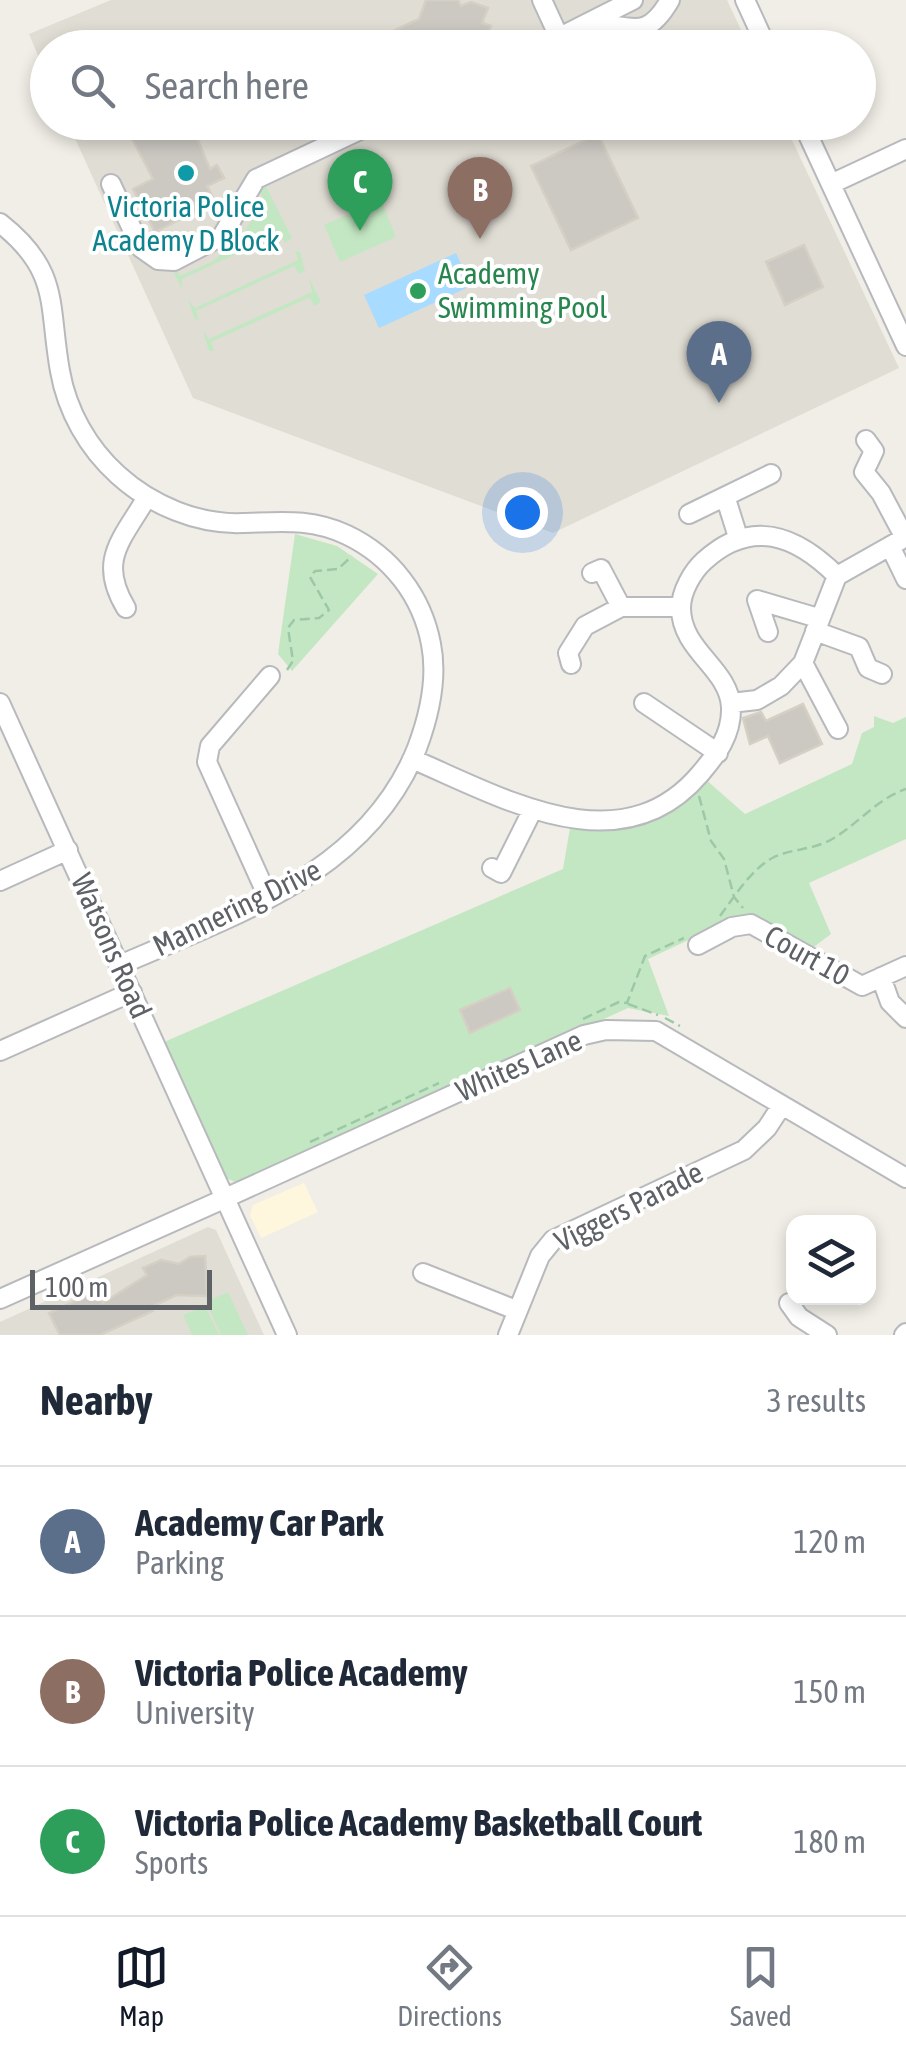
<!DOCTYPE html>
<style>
:root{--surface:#fff;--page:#f6f6f7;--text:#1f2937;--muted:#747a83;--line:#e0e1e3;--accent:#111827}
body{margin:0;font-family:"Asap Condensed",sans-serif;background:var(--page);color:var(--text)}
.controls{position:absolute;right:30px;bottom:30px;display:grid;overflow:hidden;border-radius:20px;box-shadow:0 5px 15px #0003}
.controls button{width:90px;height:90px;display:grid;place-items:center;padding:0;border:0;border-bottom:2px solid var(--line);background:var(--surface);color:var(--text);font:50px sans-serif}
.scale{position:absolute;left:30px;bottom:25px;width:182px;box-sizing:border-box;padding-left:10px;border:5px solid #5e6267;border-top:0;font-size:28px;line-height:35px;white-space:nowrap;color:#5e6267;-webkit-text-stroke:8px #fff;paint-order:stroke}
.you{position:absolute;left:522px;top:512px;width:35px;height:35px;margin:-25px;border:8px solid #fff;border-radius:50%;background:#1a73e8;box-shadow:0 0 0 15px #1a73e833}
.badge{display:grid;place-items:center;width:65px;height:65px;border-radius:50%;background:var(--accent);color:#fff;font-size:32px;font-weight:700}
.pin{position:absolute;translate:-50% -82px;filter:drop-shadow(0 2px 5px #0008)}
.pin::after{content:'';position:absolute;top:52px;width:35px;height:30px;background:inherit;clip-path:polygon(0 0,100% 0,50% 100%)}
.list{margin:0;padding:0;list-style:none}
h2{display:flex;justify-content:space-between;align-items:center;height:130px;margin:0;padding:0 40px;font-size:42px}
h2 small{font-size:32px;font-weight:400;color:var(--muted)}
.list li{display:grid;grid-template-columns:65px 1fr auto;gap:30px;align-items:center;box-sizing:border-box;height:150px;padding:0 40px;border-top:2px solid var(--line)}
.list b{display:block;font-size:38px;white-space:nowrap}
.list p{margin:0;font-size:32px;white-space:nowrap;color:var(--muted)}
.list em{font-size:32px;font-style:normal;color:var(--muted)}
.icon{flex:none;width:55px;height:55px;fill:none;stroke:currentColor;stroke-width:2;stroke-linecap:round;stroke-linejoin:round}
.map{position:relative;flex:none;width:906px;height:1335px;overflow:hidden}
.search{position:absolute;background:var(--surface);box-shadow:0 5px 15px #0003;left:30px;right:30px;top:30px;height:110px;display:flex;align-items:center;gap:25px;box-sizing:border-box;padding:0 35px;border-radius:55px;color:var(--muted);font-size:38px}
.sheet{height:580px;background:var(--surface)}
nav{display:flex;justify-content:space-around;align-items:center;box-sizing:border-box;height:140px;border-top:2px solid var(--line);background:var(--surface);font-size:28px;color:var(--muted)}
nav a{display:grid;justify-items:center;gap:5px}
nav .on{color:var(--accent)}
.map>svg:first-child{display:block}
.commercial{fill:#fef6dd}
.education{fill:#e0ddd4}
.green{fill:#c4e7c3}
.water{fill:#a7dbff}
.building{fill:#ccc9c3;stroke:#d5cfc4;stroke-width:2.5}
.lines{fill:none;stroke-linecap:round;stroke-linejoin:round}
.minor-casing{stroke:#b7b9bd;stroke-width:22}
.path{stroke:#9cc8a8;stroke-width:2.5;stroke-dasharray:10 5;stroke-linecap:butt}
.minor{stroke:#fff;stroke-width:18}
.culture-dot{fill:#0f9aa8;stroke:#fff;stroke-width:4}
.leisure-dot{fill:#2e9e5b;stroke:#fff;stroke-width:4}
.labels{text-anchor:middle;stroke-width:8;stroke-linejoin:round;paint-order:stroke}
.culture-label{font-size:30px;fill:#0d838f;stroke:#fff}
.leisure-label{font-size:30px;fill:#27864d;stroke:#fff;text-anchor:start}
.street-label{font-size:30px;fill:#5e6267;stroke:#fff}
</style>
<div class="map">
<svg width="906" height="1335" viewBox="0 0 906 1335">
<rect width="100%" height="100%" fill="#f0eee6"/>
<path class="commercial" d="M 304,1183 L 318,1212 L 261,1238 L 250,1215 L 253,1205 Z"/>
<path class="education" d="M 111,0 L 727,0 L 749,47 L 48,48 L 47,77 L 29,34 Z
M 68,123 L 784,123 L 899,368 L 553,533 L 193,398 Z
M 208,1227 L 216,1230 L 264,1335 L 0,1335 L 0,1322 Z"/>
<path class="green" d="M 265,184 L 292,238 L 285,243 L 280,234 L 182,279 L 182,289 L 172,269 L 175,266 L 180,276 L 213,261 L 237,241 L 231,235 L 235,228 L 244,233 L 263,197 L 256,188 Z
M 381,200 L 396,237 L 340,262 L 324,225 Z
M 295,251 L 300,252 L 305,271 L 299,274 L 294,266 L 196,311 L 199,319 L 195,320 L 188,300 L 195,308 L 298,260 Z
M 309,278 L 321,302 L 314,306 L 310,298 L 306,299 L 211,342 L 214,351 L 209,351 L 203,331 L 209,339 L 312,292 Z
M 295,534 L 337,546 L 378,574 L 292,671 L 278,654 Z
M 874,716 L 893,723 L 906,717 L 906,839 L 809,883 L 831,934 L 811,949 L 756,916 L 729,921 L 648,959 L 669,1016 L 628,1008 L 240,1184 L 221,1176 L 164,1042 L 563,869 L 570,828 L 634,821 L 704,778 L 745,814 L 852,764 L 862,733 L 874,727 Z
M 228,1292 L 248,1335 L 221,1335 L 206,1302 Z
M 205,1306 L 219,1335 L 192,1335 L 183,1315 Z"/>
<path class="water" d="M 456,253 L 471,286 L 379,328 L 364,295 Z"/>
<path class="building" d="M 426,0 L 458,0 L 461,6 L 471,2 L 488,8 L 482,23 L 491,26 L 482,48 L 357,48 L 419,19 Z
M 130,122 L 210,122 L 194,131 L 210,169 L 217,165 L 224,178 L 207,186 L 215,201 L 155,232 L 133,189 L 153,179 L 125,125 Z
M 598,134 L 638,218 L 571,250 L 531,166 Z
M 804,245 L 823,287 L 785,305 L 766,262 Z
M 803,704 L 822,744 L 780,763 L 768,736 L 750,744 L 743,718 L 761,712 L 766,721 Z
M 510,988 L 520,1010 L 470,1033 L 460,1010 Z
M 205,1256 L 207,1296 L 176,1295 L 151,1307 L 153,1311 L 100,1335 L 60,1335 L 49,1313 L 98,1291 L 103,1303 L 147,1275 L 143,1268 L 161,1260 L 179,1264 L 190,1257 Z"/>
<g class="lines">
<g class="minor-casing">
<path id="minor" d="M 542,0 L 559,37
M 745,0 L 767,48
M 589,24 C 630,22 644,45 670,0
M 538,48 L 633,0
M 802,122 L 906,346
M 111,184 L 141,248 L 158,260 L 174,261 L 222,236 L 256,179 L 377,122
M 831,184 L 906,149
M 0,223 C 61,271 48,305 60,371 C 67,411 88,448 118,475 C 151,505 198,525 243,523 C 281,522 311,518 347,535 C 391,556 422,596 431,644 C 438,679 429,716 417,748 C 367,874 234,915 120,965
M 866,440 L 874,451 L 864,472 L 881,493 L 905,538
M 726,499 L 738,537
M 689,514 L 771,474
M 890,546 L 906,579
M 592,573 L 601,569 L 621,607 L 681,607
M 126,608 C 97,560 122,540 147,497
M 815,631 L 859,647 L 868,668 L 882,674
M 768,632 L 757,600 L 818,618
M 803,663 L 838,729
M 571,664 L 568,653 L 585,626 L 621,607
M 0,703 L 221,1190
M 644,703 L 718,753
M 731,703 L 757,700 L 781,686 L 803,663 L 837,576 L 906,537
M 412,759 C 502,797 620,868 700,774 C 717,754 732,735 731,707 C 729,668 681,651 681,608 C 681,591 693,571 704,561 C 751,518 796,535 837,576
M 492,868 L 501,873 L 533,809
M 0,881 L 68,850
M 268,897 L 207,762 L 210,746 L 270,676
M 698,945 L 732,927 L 751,924 L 862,986 L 906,966
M 881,977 L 890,1002 L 906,1018
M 0,1051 L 132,992
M 232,1195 L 584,1035 L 606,1030 L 656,1031 L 906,1178
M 228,1205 L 287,1335
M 423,1273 L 516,1310
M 0,1299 L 217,1202
M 789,1303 L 799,1317 L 827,1335
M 508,1335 L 540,1256 L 553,1240 L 744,1150 L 767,1128 L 782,1105
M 904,1335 L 906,1333"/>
</g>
<path class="path" d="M 287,670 L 293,661 L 288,628 L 294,620 L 319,618 L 329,610 L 310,577 L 315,571 L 338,569 L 352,556
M 699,796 L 711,841 L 724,859 L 734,897 L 743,908
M 720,916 C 735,896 751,869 774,857 C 794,848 815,850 834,838 C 860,822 877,799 906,789
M 628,1004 L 658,1015
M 665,1018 L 680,1026
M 583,1019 L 619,1002 L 627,1003 L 645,956 L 684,938
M 310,1142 L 439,1083"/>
<use href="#minor" class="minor"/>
</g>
<circle class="culture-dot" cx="186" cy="173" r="10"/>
<circle class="leisure-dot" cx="418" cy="291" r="10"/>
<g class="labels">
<g class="culture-label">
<text x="186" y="217">Victoria Police<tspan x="186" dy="34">Academy D Block</tspan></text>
</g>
<g class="leisure-label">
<text x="438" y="284">Academy<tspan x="438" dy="34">Swimming Pool</tspan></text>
</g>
<g class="street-label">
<text transform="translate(237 908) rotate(-26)" y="10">Mannering Drive</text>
<text transform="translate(111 946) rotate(66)" y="10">Watsons Road</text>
<text transform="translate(807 956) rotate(29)" y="10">Court 10</text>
<text transform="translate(519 1066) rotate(-24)" y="10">Whites Lane</text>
<text transform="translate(629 1207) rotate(-27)" y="10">Viggers Parade</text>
</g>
</g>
</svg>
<div class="controls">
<button><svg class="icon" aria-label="layers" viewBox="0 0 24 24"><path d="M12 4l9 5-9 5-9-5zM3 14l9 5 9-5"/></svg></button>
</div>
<div class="scale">100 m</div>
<div class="you"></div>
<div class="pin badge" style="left:719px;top:403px;background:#5c6f8a">A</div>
<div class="pin badge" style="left:480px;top:239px;background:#8d6e63">B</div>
<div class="pin badge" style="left:360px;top:231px;background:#2e9e5b">C</div>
<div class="search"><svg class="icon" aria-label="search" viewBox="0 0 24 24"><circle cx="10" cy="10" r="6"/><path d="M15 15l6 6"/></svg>Search here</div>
</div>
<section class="sheet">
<h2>Nearby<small>3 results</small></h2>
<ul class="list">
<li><span class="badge" style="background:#5c6f8a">A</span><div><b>Academy Car Park</b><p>Parking</p></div><em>120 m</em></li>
<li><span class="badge" style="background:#8d6e63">B</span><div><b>Victoria Police Academy</b><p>University</p></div><em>150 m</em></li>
<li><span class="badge" style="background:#2e9e5b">C</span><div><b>Victoria Police Academy Basketball Court</b><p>Sports</p></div><em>180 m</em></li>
</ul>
</section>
<nav>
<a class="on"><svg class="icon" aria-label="map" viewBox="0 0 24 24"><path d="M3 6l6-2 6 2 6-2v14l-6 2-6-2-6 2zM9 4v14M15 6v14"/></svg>Map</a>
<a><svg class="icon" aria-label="directions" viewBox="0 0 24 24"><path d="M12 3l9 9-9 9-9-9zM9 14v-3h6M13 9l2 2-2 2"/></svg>Directions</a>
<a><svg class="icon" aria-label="saved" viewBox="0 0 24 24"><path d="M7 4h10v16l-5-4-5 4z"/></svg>Saved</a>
</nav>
